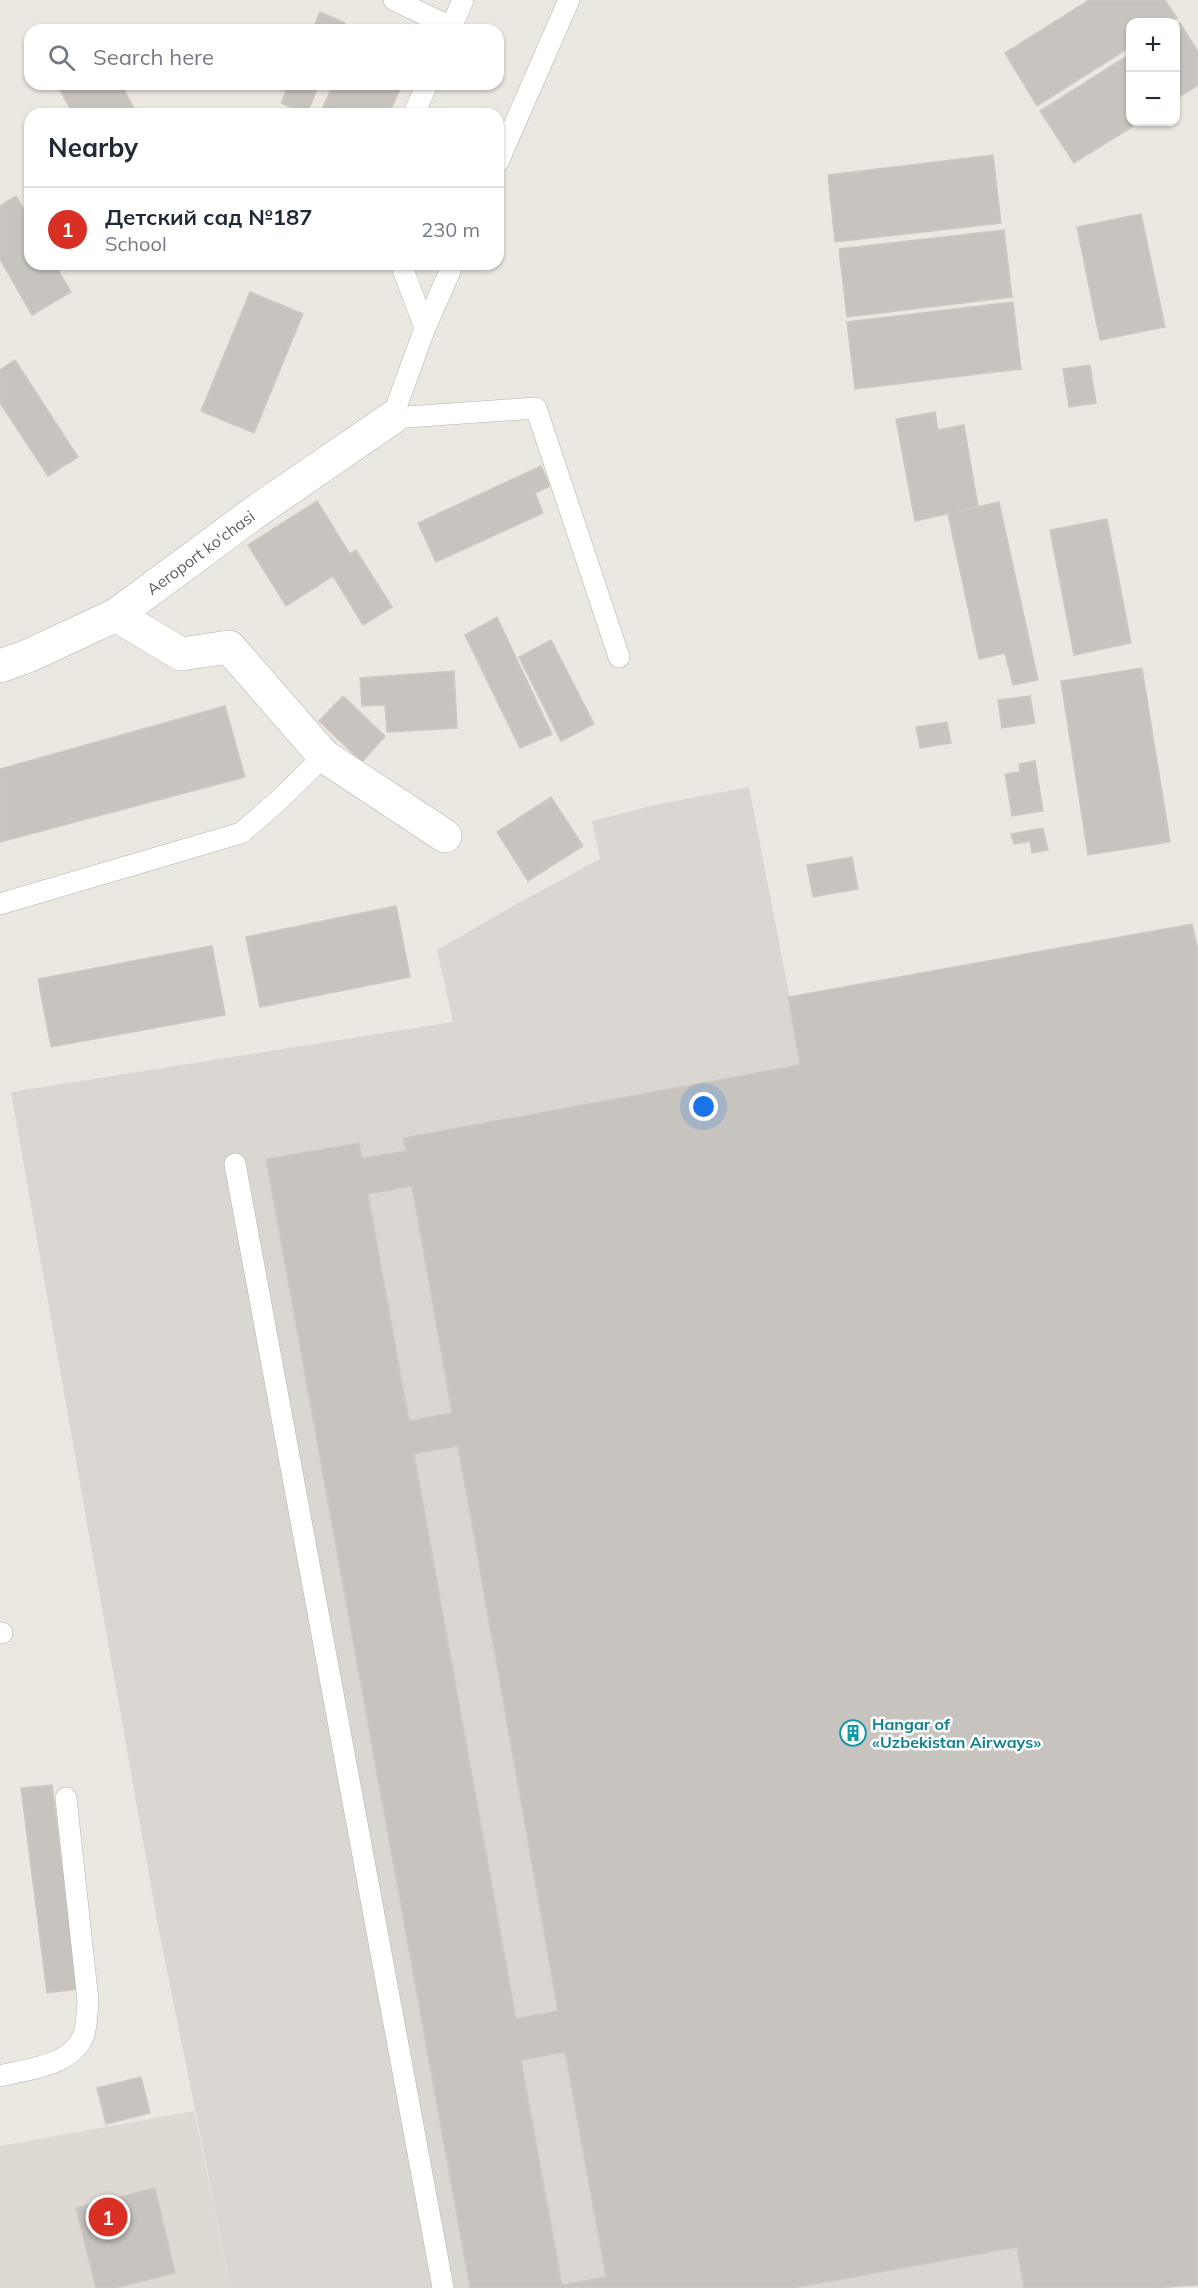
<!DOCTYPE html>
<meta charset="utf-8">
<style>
:root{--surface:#fff;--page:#f2f2f3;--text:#1f2937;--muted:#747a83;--line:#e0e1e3;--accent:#d93025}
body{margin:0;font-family:Mulish,sans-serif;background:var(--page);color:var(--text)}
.controls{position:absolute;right:18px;top:18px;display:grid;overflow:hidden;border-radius:12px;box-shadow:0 2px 4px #0004}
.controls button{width:54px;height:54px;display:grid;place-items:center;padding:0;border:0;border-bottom:2px solid var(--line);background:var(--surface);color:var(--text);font:30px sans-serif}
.you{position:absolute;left:704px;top:1107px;width:21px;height:21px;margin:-15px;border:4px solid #fff;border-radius:50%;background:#1a73e8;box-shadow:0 0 0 9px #1a73e833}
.badge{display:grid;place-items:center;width:39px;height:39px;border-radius:50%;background:var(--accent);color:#fff;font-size:20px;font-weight:700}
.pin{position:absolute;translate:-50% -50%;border:3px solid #fff;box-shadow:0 2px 6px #0006}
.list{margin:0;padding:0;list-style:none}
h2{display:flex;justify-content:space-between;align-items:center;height:78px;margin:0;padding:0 24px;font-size:26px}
h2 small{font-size:20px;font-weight:400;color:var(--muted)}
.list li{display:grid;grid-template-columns:39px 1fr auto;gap:18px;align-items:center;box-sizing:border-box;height:84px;padding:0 24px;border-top:2px solid var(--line)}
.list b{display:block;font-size:22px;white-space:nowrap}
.list p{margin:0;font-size:20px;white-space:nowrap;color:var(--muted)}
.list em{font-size:20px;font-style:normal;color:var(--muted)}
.icon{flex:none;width:33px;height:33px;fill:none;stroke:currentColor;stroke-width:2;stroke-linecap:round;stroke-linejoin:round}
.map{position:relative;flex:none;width:1198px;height:2288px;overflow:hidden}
.search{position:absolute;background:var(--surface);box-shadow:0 2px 4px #0004;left:24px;top:24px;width:480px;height:66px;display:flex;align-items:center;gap:15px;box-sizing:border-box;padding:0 21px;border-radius:18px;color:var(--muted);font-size:22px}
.panel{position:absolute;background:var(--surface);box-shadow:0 2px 4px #0004;left:24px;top:108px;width:480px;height:162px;border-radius:18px}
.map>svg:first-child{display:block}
.industrial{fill:#dad7d3}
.education{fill:#ded9d2}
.building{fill:#c7c3be;stroke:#d0c9c0;stroke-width:1.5;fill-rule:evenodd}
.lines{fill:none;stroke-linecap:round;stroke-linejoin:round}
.service-casing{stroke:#afb2b6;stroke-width:22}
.minor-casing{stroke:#afb2b6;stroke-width:34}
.service{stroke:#fff;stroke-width:21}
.minor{stroke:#fff;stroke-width:33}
.labels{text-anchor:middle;stroke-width:5;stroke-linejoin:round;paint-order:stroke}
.street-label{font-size:16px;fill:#5a5e61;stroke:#fff}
.culture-label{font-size:16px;font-weight:bold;fill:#0d838f;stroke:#fff;text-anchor:start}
</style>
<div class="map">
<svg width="1198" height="2288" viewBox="0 0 1198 2288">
<rect width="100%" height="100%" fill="#ebe8e1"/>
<path class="industrial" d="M 749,787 L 790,999 L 800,1065 L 1024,2288 L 231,2288 L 158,1926 L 11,1092 L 453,1022 L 437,950 L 520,902 L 600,859 L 592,821 L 655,805 Z"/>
<path class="education" d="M 194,2111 L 231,2288 L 0,2288 L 0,2146 Z"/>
<path class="building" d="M 1089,0 L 1165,0 L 1177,18 L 1169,22 L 1130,22 L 1130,47 L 1037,106 L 1005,53 Z
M 320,12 L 345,23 L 342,30 L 312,30 Z
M 1180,23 L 1198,52 L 1198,85 L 1176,99 L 1176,25 Z
M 1130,54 L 1130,122 L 1140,122 L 1074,163 L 1040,111 Z
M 57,84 L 121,84 L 137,114 L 73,114 Z
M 289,84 L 319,84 L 307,114 L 281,103 Z
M 333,84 L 402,84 L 389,114 L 320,114 Z
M 993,155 L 1001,223 L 835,242 L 828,175 Z
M 16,196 L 30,220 L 30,264 L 55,264 L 71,292 L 32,315 L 0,259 L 0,206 Z
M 1141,214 L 1165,327 L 1100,340 L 1077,227 Z
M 1004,230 L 1012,297 L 847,317 L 839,249 Z
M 250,292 L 303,314 L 254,433 L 201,411 Z
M 1013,302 L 1021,369 L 855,389 L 847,322 Z
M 15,360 L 78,457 L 48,476 L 0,403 L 0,370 Z
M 1090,365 L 1096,403 L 1069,407 L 1063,369 Z
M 935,412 L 938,430 L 964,425 L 978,507 L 915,521 L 896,419 Z
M 541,466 L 550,486 L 535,493 L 543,513 L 436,562 L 418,523 Z
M 317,501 L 350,554 L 356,550 L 392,607 L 363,625 L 333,576 L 286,606 L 248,545 Z
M 999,502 L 1038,680 L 1013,685 L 1005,653 L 979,659 L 948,514 Z
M 1107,519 L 1131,643 L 1074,655 L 1050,530 Z
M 497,617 L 552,734 L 520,748 L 465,635 Z
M 551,640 L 594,724 L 561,741 L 519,657 Z
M 1142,668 L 1170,842 L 1088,855 L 1061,681 Z
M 454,671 L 457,728 L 387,732 L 385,705 L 362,706 L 360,678 Z
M 343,696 L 385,736 L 362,762 L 319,721 Z
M 1030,696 L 1035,723 L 1002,728 L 998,700 Z
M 225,706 L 245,777 L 0,842 L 0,769 Z
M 947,722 L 951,743 L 920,748 L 916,727 Z
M 1035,761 L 1043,811 L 1012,816 L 1005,774 L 1020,772 L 1019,764 Z
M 551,797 L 583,846 L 528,881 L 497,832 Z
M 1043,828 L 1048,850 L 1032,853 L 1030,841 L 1014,844 L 1011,834 Z
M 852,857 L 858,889 L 813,897 L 807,865 Z
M 396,906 L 410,977 L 260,1007 L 246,937 Z
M 1192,924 L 1198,951 L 1198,2285 L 1154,2288 L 1024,2288 L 1017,2247 L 793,2288 L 470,2288 L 266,1159 L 359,1143 L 362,1158 L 406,1151 L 403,1138 L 800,1065 L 788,997 ZM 412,1186 L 452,1413 L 409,1421 L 368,1194 ZM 458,1446 L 558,2011 L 516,2019 L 414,1454 ZM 565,2052 L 606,2277 L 562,2285 L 521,2060 Z
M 212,946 L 225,1015 L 51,1047 L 38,979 Z
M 52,1785 L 78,1989 L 47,1993 L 21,1788 Z
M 141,2077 L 150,2113 L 106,2124 L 97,2088 Z
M 155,2188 L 175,2273 L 115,2288 L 96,2288 L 76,2208 Z"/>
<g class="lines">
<g class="service-casing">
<path id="service" d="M 394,0 L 451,27
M 450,30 L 463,0
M 414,114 L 427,84
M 498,162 L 569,0
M 401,264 L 425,328
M 453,264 L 425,328 L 392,418 L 536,408 L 619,657
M 0,904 L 241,833 L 278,801 L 324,756
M 235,1164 L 443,2288
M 0,1633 L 2,1633
M 0,2076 C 28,2069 73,2066 84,2034 C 87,2024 87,2011 88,2001 L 66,1798"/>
</g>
<g class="minor-casing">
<g id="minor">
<path d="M 116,615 L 181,654 L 229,647 L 324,756 L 445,836"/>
<path id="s1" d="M 0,666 L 28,656 L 116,615 L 258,510 L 392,418"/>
</g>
</g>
<use href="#service" class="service"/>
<use href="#minor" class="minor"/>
</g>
<defs>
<g id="building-ring" transform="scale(1.35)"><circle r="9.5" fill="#fff" stroke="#0f9aa8" stroke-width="1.5"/><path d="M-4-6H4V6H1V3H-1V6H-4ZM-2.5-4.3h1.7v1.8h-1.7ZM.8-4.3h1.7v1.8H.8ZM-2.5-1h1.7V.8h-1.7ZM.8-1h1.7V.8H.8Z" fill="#0f9aa8"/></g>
</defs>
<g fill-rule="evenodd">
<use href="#building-ring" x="853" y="1733"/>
</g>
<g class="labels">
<g class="street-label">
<text dy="6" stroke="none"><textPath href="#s1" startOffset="232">Aeroport ko'chasi</textPath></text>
</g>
<g class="culture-label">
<text x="872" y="1730">Hangar of<tspan x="872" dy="18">«Uzbekistan Airways»</tspan></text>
</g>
</g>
</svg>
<div class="controls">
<button>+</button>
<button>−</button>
</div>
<div class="you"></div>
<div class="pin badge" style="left:108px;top:2217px">1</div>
<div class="search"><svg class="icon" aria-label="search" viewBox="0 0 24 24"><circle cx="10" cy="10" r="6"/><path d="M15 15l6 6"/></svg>Search here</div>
<section class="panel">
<h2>Nearby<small></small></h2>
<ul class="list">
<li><span class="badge">1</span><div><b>Детский сад №187</b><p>School</p></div><em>230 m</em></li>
</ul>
</section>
</div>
